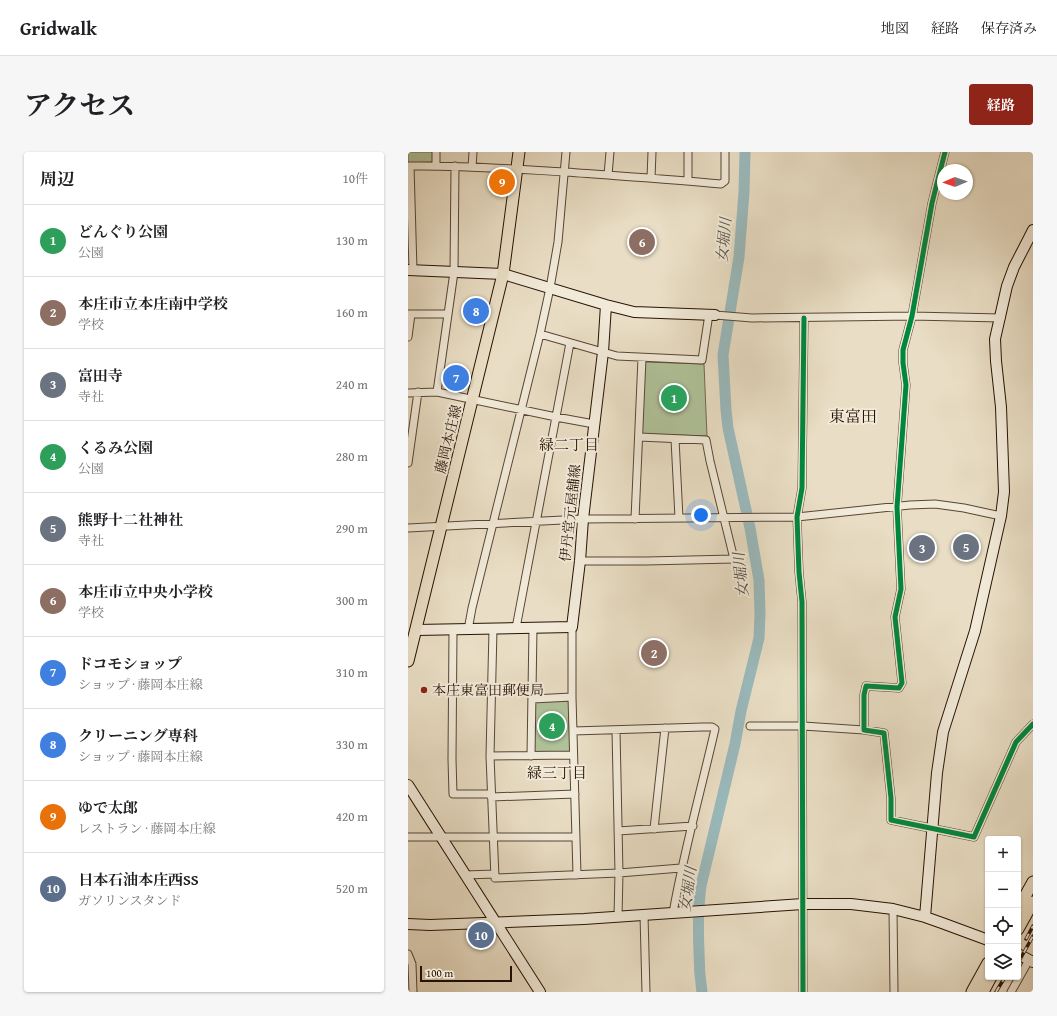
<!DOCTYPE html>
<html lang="ja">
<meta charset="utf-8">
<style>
:root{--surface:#fff;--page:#f6f6f6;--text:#202124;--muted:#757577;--line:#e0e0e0;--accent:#8f2418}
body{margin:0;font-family:"Gentium Book Plus","Noto Serif JP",serif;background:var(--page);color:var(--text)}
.controls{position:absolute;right:12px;bottom:12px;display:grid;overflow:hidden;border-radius:4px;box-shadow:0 1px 3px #0004}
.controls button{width:36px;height:36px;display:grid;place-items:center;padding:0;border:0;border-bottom:1px solid var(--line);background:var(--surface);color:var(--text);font:20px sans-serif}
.compass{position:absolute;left:529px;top:12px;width:36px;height:36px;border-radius:50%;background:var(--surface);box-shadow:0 1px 3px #0004;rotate:268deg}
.scale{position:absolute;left:12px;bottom:10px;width:92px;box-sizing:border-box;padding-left:4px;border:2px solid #291203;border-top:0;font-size:11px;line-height:14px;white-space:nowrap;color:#291203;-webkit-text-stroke:3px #f1ead9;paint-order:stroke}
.you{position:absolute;left:293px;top:363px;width:14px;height:14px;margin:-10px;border:3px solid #fff;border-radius:50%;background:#1a73e8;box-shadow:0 0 0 6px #1a73e833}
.badge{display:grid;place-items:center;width:26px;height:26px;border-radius:50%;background:var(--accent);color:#fff;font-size:13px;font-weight:700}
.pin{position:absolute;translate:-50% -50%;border:2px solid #fff;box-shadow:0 1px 4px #0006}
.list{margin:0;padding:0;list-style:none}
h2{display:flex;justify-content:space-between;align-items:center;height:52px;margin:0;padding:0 16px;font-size:17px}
h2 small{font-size:13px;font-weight:400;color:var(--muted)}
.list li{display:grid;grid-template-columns:26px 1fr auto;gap:12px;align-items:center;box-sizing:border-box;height:72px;padding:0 16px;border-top:1px solid var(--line)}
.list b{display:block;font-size:15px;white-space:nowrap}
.list p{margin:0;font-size:13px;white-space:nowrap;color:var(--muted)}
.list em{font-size:13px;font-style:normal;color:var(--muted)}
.icon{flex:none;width:22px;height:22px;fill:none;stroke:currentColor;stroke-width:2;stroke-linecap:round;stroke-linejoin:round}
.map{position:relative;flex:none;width:625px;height:840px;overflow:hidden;border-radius:4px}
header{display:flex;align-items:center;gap:24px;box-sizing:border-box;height:56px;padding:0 20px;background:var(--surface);border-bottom:1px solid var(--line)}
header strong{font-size:19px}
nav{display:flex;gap:22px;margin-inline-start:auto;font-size:14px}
.intro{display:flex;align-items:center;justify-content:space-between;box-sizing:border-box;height:96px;padding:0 24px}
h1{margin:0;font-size:28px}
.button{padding:10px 18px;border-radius:4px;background:var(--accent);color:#fff;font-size:14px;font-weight:700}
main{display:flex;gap:24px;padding:0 24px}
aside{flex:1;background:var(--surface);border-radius:4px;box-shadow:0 1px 3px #0004}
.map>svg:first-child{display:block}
.green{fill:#b0c299;stroke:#6c6a4e}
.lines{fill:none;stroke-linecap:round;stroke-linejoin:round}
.river{stroke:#9ababd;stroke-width:11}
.street-casing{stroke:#594534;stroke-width:9}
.secondary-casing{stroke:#291203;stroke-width:12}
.primary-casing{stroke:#291203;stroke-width:13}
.street{stroke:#f1ead9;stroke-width:7}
.secondary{stroke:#f1ead9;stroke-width:10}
.primary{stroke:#e9dec5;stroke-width:11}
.rail-casing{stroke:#291203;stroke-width:3.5}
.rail{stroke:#f1ead9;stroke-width:2;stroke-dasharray:6;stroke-linecap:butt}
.cycleway-casing{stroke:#f1ead9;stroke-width:8}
.cycleway{stroke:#00873e;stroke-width:5}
.poi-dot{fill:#8f2418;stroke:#f1ead9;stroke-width:1.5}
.labels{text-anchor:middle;stroke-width:4;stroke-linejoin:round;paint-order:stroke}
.street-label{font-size:14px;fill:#291203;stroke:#f1ead9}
.poi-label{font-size:14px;fill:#291203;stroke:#f1ead9;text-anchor:start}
.water-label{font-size:15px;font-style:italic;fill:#514d44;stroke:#f1ead9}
.neighbourhood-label{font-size:15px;fill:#291203;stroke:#f1ead9}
.quarter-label{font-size:16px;fill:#291203;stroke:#f1ead9}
</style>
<header>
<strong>Gridwalk</strong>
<nav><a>地図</a><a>経路</a><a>保存済み</a></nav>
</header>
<div class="intro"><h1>アクセス</h1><a class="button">経路</a></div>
<main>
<aside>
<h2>周辺<small>10件</small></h2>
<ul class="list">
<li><span class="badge" style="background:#2e9e5b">1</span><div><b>どんぐり公園</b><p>公園</p></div><em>130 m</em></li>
<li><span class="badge" style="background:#8d6e63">2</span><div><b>本庄市立本庄南中学校</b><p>学校</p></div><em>160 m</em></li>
<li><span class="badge" style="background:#6b7280">3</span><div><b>富田寺</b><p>寺社</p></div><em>240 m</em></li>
<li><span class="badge" style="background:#2e9e5b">4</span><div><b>くるみ公園</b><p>公園</p></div><em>280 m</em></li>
<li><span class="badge" style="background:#6b7280">5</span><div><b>熊野十二社神社</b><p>寺社</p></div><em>290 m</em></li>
<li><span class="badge" style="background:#8d6e63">6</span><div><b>本庄市立中央小学校</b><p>学校</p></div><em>300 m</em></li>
<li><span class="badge" style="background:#3f7fe0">7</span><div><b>ドコモショップ</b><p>ショップ · 藤岡本庄線</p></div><em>310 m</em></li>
<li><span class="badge" style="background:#3f7fe0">8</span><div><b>クリーニング専科</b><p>ショップ · 藤岡本庄線</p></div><em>330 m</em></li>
<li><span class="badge" style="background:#e8710a">9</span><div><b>ゆで太郎</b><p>レストラン · 藤岡本庄線</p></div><em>420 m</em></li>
<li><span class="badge" style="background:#5c6f8a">10</span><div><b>日本石油本庄西SS</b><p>ガソリンスタンド</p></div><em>520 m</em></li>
</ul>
</aside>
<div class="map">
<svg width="625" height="840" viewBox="0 0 625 840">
<rect width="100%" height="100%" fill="#e9dec5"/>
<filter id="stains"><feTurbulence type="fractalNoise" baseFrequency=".005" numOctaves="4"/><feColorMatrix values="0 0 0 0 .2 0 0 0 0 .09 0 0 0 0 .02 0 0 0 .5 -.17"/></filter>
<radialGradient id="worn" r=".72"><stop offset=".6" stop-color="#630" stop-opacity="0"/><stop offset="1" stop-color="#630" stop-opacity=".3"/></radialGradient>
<path class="green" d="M 0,0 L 25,0 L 26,7 L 23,10 L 0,11 Z
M 237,210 L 296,212 L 299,284 L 236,282 L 234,280 Z
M 128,549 L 162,549 L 163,598 L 161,600 L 128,601 L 126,599 L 126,550 Z"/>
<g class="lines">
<path class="river" d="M 294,840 C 292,827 291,813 291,800 C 290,778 290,756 293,734 L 327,592 L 333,559 L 351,486 L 352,462 L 351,428 L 342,376 L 320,276 L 318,258 L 315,203 L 331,105 L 336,40 L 337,0"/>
<g class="street-casing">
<path id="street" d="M 28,0 L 28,13
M 537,0 L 524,51 L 504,164 L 495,198 L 495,211 L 498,233 L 489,355 L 493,437 L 487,465 L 494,531 L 491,536 L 458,534 L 456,543 L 456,578 L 476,581 L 483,646 L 483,668 L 566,685 L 608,590 L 625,572
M 0,14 C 53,13 105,17 158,20 C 210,24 261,27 313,32 L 317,29 L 317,0
M 2,14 L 5,118
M 64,15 L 65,0
M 200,23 L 202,0
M 243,26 L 244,0
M 280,29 L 280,0
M 0,162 L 40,162
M 307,163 L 344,166 L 504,164 L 593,166
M 132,182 L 209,204 L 294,208 L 301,162
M 0,185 L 3,162
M 29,240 L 46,120 L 47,14
M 0,241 L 29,240 L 148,265 L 186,272
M 267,287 L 271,366
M 0,311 L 10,240
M 227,367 L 234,206
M 0,376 L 175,367 L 389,365 L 502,353 L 527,352 L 556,356 L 593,364
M 172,409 L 238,409 L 326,407 L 302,309 L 298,288 L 231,285
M 164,475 L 164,545 L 169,723
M 108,476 L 162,191
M 85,477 L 82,604 L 87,726 L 211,721 L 273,716
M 45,478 L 44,607 L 45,642 L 83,642
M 60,478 L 64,456 L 132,182 L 142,136 L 150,90 L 158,0
M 124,547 L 164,545
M 342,574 L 395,574 L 456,578
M 208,578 L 211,721 L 210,765
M 165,579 L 295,575 L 304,575 L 307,577 C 293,638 276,699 265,761
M 82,604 L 165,603
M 123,604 L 125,476
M 83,645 L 167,642
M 246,677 L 257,576
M 210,679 L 285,674
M 0,685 L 168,685
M 57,723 L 87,722
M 485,757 L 486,840
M 236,763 L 238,840
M 0,802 L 4,812 L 5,840
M 395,840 L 394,450 L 391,420 L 389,365 L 394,336 L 396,166
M 603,840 L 621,808"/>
</g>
<g class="secondary-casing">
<path id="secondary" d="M 0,118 L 95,122 L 198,153 L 226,160 L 307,163
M 8,478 L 164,475 L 172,409 L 175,367 L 195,200 L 198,153
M 0,633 L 132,840
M 517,765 L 529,621 L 535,580 L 567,479 L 593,364 L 596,340 L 593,255 L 588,209 L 587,187 L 599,134 L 606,115 L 625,78
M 0,772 L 22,773 L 176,767 L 395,752 L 443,752 L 485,757 L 517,765 L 534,771 L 580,788
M 610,802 L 625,810"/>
</g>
<g class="primary-casing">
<path id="primary" d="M 0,509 L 95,122 L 111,0
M 610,757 L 625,730
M 610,777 L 625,750
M 564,840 L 580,811
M 575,840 L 583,825"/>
</g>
<use href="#street" class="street"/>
<use href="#secondary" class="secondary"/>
<use href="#primary" class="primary"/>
<g class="rail-casing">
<path id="rail" d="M 618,787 L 625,774
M 610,811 L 625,784
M 588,840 L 597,825"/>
</g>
<use href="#rail" class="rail"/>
<g class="cycleway-casing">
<path id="cycleway" d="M 537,0 L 524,51 L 504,164 L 495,198 L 495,211 L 498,233 L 489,355 L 493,437 L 487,465 L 494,531 L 491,536 L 458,534 L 456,543 L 456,578 L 476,581 L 483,646 L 483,668 L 566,685 L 608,590 L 625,572
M 395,840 L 394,450 L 391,420 L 389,365 L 394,336 L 396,166"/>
</g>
<use href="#cycleway" class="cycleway"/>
</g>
<circle class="poi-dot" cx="16" cy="538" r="4"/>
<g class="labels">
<g class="street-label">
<text transform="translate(40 287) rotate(-76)" y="5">藤岡本庄線</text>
<text transform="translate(162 361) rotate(-84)" y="5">伊丹堂元屋舗線</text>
</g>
<g class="poi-label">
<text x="24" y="543">本庄東富田郵便局</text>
</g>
<g class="water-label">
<text transform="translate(316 88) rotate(-85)" y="5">女堀川</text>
<text transform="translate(333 423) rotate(-96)" y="5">女堀川</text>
<text transform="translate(280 737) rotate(-82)" y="5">女堀川</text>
</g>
<g class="neighbourhood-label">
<text x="161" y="298">緑二丁目</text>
<text x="149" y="626">緑三丁目</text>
</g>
<g class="quarter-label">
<text x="445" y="270">東富田</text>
</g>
</g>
<rect width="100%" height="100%" filter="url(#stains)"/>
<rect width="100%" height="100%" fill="url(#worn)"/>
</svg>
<div class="controls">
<button>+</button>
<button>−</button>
<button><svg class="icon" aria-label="locate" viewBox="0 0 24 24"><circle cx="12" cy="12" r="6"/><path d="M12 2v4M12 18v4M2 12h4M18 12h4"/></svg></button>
<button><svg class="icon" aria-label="layers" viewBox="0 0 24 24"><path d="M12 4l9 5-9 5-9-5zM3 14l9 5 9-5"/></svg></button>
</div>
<svg class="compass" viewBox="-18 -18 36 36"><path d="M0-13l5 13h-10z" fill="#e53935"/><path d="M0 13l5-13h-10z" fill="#757577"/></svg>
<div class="scale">100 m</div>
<div class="you"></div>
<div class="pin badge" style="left:266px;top:246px;background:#2e9e5b">1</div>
<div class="pin badge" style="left:246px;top:501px;background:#8d6e63">2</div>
<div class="pin badge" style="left:514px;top:396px;background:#6b7280">3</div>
<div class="pin badge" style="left:144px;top:574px;background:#2e9e5b">4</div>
<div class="pin badge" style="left:558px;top:395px;background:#6b7280">5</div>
<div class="pin badge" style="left:234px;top:90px;background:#8d6e63">6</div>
<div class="pin badge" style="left:48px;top:226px;background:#3f7fe0">7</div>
<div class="pin badge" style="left:68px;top:159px;background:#3f7fe0">8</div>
<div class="pin badge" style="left:94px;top:30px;background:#e8710a">9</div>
<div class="pin badge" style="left:73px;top:783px;background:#5c6f8a">10</div>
</div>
</main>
